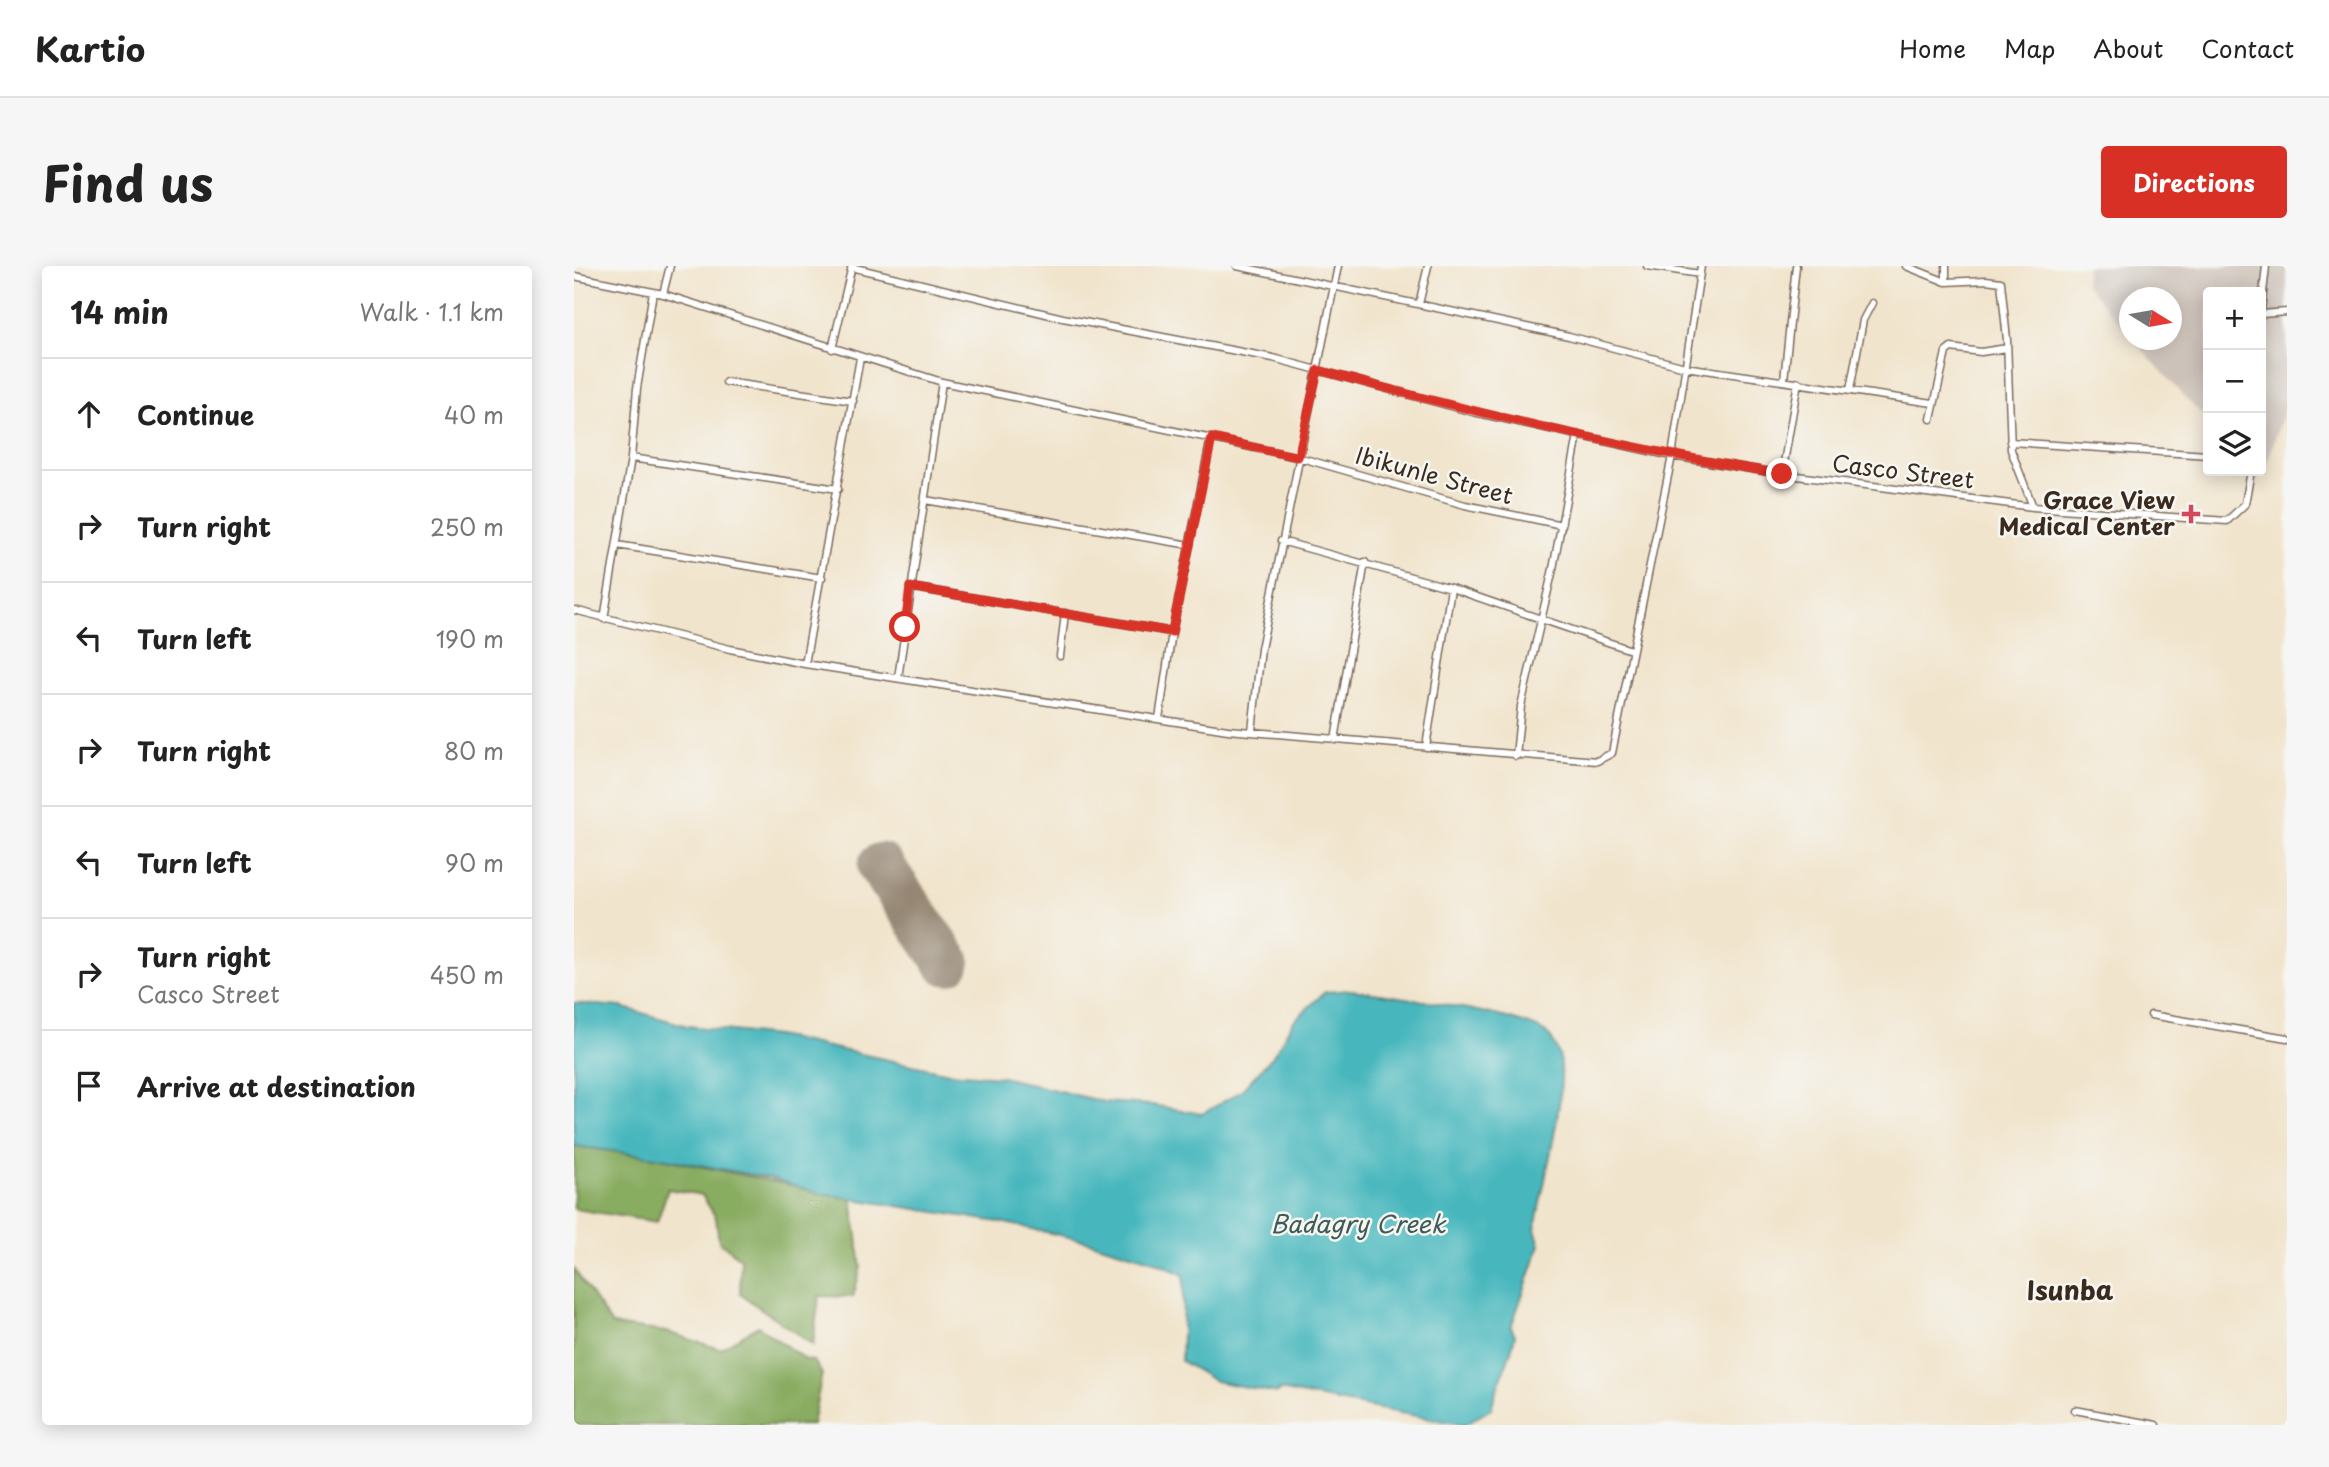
<!DOCTYPE html>
<meta charset="utf-8">
<style>
:root{--surface:#fff;--page:#f6f6f6;--text:#222;--muted:#767676;--line:#e0e0e0;--accent:#d93025}
body{margin:0;font-family:"Playpen Sans",sans-serif;background:var(--page);color:var(--text)}
.controls{position:absolute;right:21px;top:21px;display:grid;overflow:hidden;border-radius:7px;box-shadow:0 4px 18px #0003}
.controls button{width:63px;height:63px;display:grid;place-items:center;padding:0;border:0;border-bottom:2px solid var(--line);background:var(--surface);color:var(--text);font:35px sans-serif}
.compass{position:absolute;left:1545px;top:21px;width:63px;height:63px;border-radius:50%;background:var(--surface);box-shadow:0 4px 18px #0003;rotate:101deg}
.stop{position:absolute;width:21px;height:21px;margin:-16px;border:5px solid #d93025;border-radius:50%;background:#fff}
.stop.end{background:#d93025;border-color:#fff;box-shadow:0 2px 7px #0008}
.list{margin:0;padding:0;list-style:none}
h2{display:flex;justify-content:space-between;align-items:center;height:91px;margin:0;padding:0 28px;font-size:30px}
h2 small{font-size:23px;font-weight:400;color:var(--muted)}
.list li{display:grid;grid-template-columns:46px 1fr auto;gap:21px;align-items:center;box-sizing:border-box;height:112px;padding:0 28px;border-top:2px solid var(--line)}
.list b{display:block;font-size:26px;white-space:nowrap}
.list p{margin:0;font-size:23px;white-space:nowrap;color:var(--muted)}
.list em{font-size:23px;font-style:normal;color:var(--muted)}
.icon{flex:none;width:38px;height:38px;fill:none;stroke:currentColor;stroke-width:2;stroke-linecap:round;stroke-linejoin:round}
.map{position:relative;flex:none;width:1713px;height:1159px;overflow:hidden;border-radius:7px}
header{display:flex;align-items:center;gap:42px;box-sizing:border-box;height:98px;padding:0 35px;background:var(--surface);border-bottom:2px solid var(--line)}
header strong{font-size:33px}
nav{display:flex;gap:38px;margin-inline-start:auto;font-size:24px}
.intro{display:flex;align-items:center;justify-content:space-between;box-sizing:border-box;height:168px;padding:0 42px}
h1{margin:0;font-size:49px}
.button{padding:18px 32px;border-radius:7px;background:var(--accent);color:#fff;font-size:24px;font-weight:700}
main{display:flex;gap:42px;padding:0 42px}
aside{flex:1;background:var(--surface);border-radius:7px;box-shadow:0 4px 18px #0003}
.map>svg:first-child{display:block}
.industrial{fill:#cdc2b9}
.forest{fill:#88ac61;stroke:#626b40;stroke-width:2}
.water{fill:#47b7bd;stroke:#41706e;stroke-width:2}
.lines{fill:none;stroke-linecap:round;stroke-linejoin:round}
.runway{stroke:#968775;stroke-width:47}
.street-casing{stroke:#7b6b5b;stroke-width:9}
.street{stroke:#fff;stroke-width:6}
.route{stroke:#d93025;stroke-width:9}
.poi-dot{fill:#d1495b;stroke:#f6f6f2;stroke-width:2.5}
.labels{text-anchor:middle;stroke-width:5;stroke-linejoin:round;paint-order:stroke}
.street-label{font-size:23px;fill:#3b2a1e;stroke:#f6f6f2}
.poi-label{font-size:23px;font-weight:bold;fill:#3b2a1e;stroke:#f6f6f2;text-anchor:end}
.water-label{font-size:24px;font-style:italic;fill:#3f5b56;stroke:#f6f6f2}
.quarter-label{font-size:26px;font-weight:bold;fill:#3b2a1e;stroke:#f6f6f2}
</style>
<header>
<strong>Kartio</strong>
<nav><a>Home</a><a>Map</a><a>About</a><a>Contact</a></nav>
</header>
<div class="intro"><h1>Find us</h1><a class="button">Directions</a></div>
<main>
<aside>
<h2>14 min<small>Walk · 1.1 km</small></h2>
<ul class="list">
<li><svg class="icon" aria-label="ahead" viewBox="0 0 24 24"><path d="M12 20V5M6 11l6-6 6 6"/></svg><div><b>Continue</b></div><em>40 m</em></li>
<li><svg class="icon" aria-label="right" viewBox="0 0 24 24"><path d="M7 20v-9h11M14 6l5 5-5 5"/></svg><div><b>Turn right</b></div><em>250 m</em></li>
<li><svg class="icon" aria-label="left" viewBox="0 0 24 24"><path d="M17 20v-9H6M10 6l-5 5 5 5"/></svg><div><b>Turn left</b></div><em>190 m</em></li>
<li><svg class="icon" aria-label="right" viewBox="0 0 24 24"><path d="M7 20v-9h11M14 6l5 5-5 5"/></svg><div><b>Turn right</b></div><em>80 m</em></li>
<li><svg class="icon" aria-label="left" viewBox="0 0 24 24"><path d="M17 20v-9H6M10 6l-5 5 5 5"/></svg><div><b>Turn left</b></div><em>90 m</em></li>
<li><svg class="icon" aria-label="right" viewBox="0 0 24 24"><path d="M7 20v-9h11M14 6l5 5-5 5"/></svg><div><b>Turn right</b><p>Casco Street</p></div><em>450 m</em></li>
<li><svg class="icon" aria-label="arrive" viewBox="0 0 24 24"><path d="M6 21V4h12l-3 4 3 4H6"/></svg><div><b>Arrive at destination</b></div></li>
</ul>
</aside>
<div class="map">
<svg width="1713" height="1159" viewBox="0 0 1713 1159">
<rect width="100%" height="100%" fill="#f6f6f2"/>
<filter id="ink" filterUnits="userSpaceOnUse"><feTurbulence type="fractalNoise" baseFrequency=".0143" numOctaves="2"/><feDisplacementMap in="SourceGraphic" scale="14" xChannelSelector="R" yChannelSelector="G"/><feConvolveMatrix kernelMatrix="1 2 1 2 8 2 1 2 1" color-interpolation-filters="sRGB"/></filter>
<filter id="wash" filterUnits="userSpaceOnUse"><feTurbulence type="fractalNoise" baseFrequency=".00686" numOctaves="4" result="noise"/><feDisplacementMap in="SourceGraphic" scale="28" xChannelSelector="R" yChannelSelector="G"/><feGaussianBlur stdDeviation="1.57" result="paint"/><feColorMatrix in="noise" values="0 0 0 0 0 0 0 0 0 0 0 0 0 0 0 0 0 1.4 0 .05"/><feComposite in="paint" operator="in"/></filter>
<g filter="url(#wash)">
<rect width="100%" height="100%" fill="#f1e4cc"/>
<path class="industrial" d="M 1513,0 L 1713,0 L 1713,136 L 1691,203 L 1687,199 L 1687,26 L 1634,26 L 1634,153 L 1613,134 L 1560,74 L 1598,74 L 1598,32 L 1556,32 L 1555,68 L 1511,17 Z"/>
<path class="forest" d="M 0,880 L 82,891 L 278,932 L 287,1001 L 279,1031 L 245,1030 L 239,1079 L 166,1028 L 167,993 L 145,975 L 142,952 L 128,929 L 94,923 L 83,956 L 0,943 Z
M 0,1003 L 38,1059 L 93,1066 L 146,1083 L 184,1060 L 232,1094 L 240,1095 L 248,1108 L 238,1159 L 0,1159 Z"/>
<path class="water" d="M 777,724 C 812,729 953,748 974,769 C 979,774 985,787 986,793 C 993,830 968,921 961,963 L 966,979 L 937,1061 L 941,1069 C 936,1095 923,1117 917,1143 L 890,1159 L 705,1124 L 704,1127 L 641,1115 L 607,1095 L 610,1009 L 577,994 L 513,975 L 431,957 L 248,928 L 195,912 L 82,891 L 0,880 L 0,737 L 47,741 L 113,760 L 203,770 L 375,807 L 428,811 L 530,836 L 578,839 L 628,848 L 667,825 L 699,790 L 719,756 L 751,726 Z"/>
<g class="lines">
<path class="runway" d="M 307,600 L 373,696"/>
</g>
</g>
<g filter="url(#ink)">
<g class="lines">
<g class="street-casing">
<path id="street" d="M 663,0 L 995,70 L 1111,101 L 1359,137
M 1073,0 L 1126,8
M 1332,0 L 1372,16 L 1412,14 L 1427,16 L 1433,74 L 1437,184 L 1459,241
M 277,1 L 489,52 L 699,92 L 899,146 L 1098,190 L 1208,208 L 1459,241 L 1653,255 L 1671,238 L 1677,205
M 0,10 L 89,28 L 368,116 L 724,191 L 891,239 L 988,259
M 1372,16 L 1372,0
M 89,28 L 96,0
M 845,38 L 854,0
M 1687,45 L 1692,0
M 1687,48 L 1713,46
M 258,83 L 278,0
M 1210,114 L 1222,0
M 152,116 L 279,135
M 1276,124 L 1289,54 L 1298,37
M 1357,153 L 1372,86 L 1377,82 L 1407,86 L 1433,82
M 1436,176 L 1634,189
M 57,192 L 264,223
M 1208,208 L 1224,116
M 351,234 L 616,279
M 707,275 L 877,322 L 1057,384
M 43,279 L 248,312
M 336,321 L 598,366
M 0,344 L 156,383 L 231,398 L 654,464 L 1023,495 L 1038,487 L 1098,190 L 1127,0
M 30,353 L 57,192 L 63,122 L 79,26
M 486,390 L 491,347
M 231,398 L 286,92
M 324,412 L 368,116
M 585,453 L 598,366 L 637,172
M 678,465 L 687,383 L 764,0
M 761,474 L 791,296
M 852,481 L 877,322
M 942,490 L 947,440 L 979,303 L 1004,169
M 1577,749 L 1713,772
M 1501,1144 L 1582,1159"/>
</g>
<use href="#street" class="street"/>
</g>
</g>
<g class="lines" filter="url(#ink)">
<path class="route" d="M 331,361 L 336,321 L 598,366 L 638,172 L 724,191 L 744,104 C 897,146 1051,183 1208,208"/>
</g>
<path class="poi-dot" d="M1613.5 237.5h7v7h7v7h-7v7h-7v-7h-7v-7h7z"/>
<g class="labels">
<g class="street-label">
<text transform="translate(1329 206) rotate(7)" y="8">Casco Street</text>
<text transform="translate(860 210) rotate(15)" y="8">Ibikunle Street</text>
</g>
<g class="poi-label">
<text x="1601" y="243">Grace View<tspan x="1601" dy="26">Medical Center</tspan></text>
</g>
<g class="water-label">
<text x="784" y="967">Badagry Creek</text>
</g>
<g class="quarter-label">
<text x="1496" y="1034">Isunba</text>
</g>
</g>
</svg>
<div class="controls">
<button>+</button>
<button>−</button>
<button><svg class="icon" aria-label="layers" viewBox="0 0 24 24"><path d="M12 4l9 5-9 5-9-5zM3 14l9 5 9-5"/></svg></button>
</div>
<svg class="compass" viewBox="-18 -18 36 36"><path d="M0-13l5 13h-10z" fill="#e53935"/><path d="M0 13l5-13h-10z" fill="#767676"/></svg>
<div class="stop" style="left:331px;top:361px"></div>
<div class="stop end" style="left:1208px;top:208px"></div>
</div>
</main>
